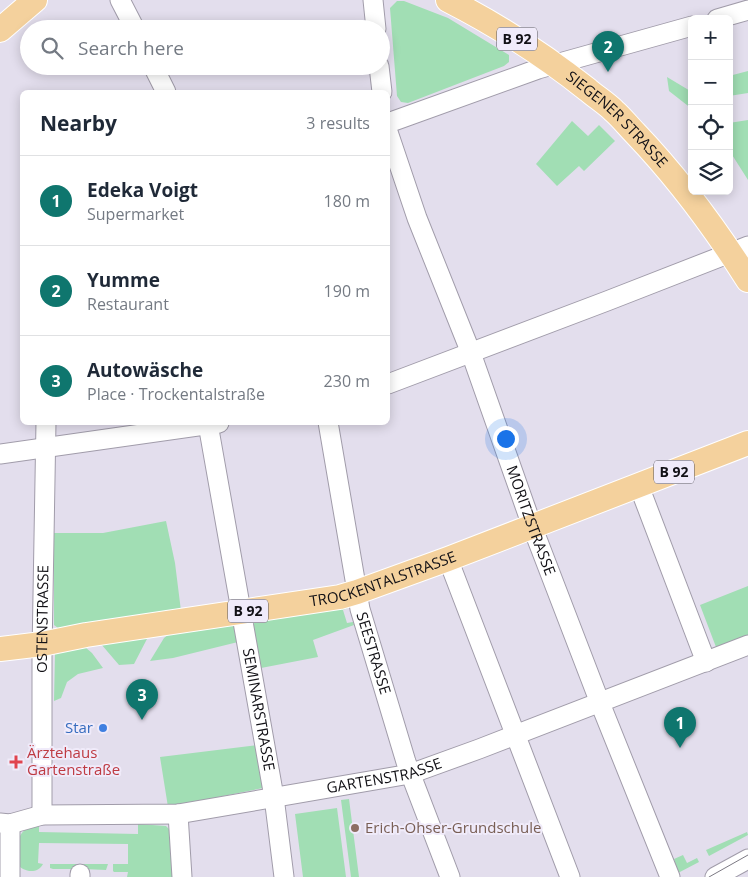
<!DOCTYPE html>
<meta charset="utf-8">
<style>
:root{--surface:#fff;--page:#f6f6f7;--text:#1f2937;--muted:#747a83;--line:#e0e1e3;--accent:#0f766e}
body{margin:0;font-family:"Open Sans",sans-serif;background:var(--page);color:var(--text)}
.controls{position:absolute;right:15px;top:15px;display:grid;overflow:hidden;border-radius:8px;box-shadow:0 2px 12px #0003}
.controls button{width:45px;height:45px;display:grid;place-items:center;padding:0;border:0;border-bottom:1px solid var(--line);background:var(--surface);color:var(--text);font:25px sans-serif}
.you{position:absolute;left:505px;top:438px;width:18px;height:18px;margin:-12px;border:4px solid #fff;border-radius:50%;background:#1a73e8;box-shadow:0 0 0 8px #1a73e833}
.badge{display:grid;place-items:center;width:32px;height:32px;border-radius:50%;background:var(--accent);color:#fff;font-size:16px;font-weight:700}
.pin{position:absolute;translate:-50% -41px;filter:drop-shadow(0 1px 2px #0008)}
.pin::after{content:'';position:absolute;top:26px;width:18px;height:15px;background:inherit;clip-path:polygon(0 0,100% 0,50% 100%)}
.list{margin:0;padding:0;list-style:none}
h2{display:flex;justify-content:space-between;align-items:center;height:65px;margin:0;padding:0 20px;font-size:21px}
h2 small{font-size:16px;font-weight:400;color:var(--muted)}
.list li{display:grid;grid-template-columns:32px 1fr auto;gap:15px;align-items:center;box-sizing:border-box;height:90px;padding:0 20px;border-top:1px solid var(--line)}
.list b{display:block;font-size:19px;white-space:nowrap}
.list p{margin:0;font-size:16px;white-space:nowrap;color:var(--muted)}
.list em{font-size:16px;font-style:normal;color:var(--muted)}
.icon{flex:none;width:28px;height:28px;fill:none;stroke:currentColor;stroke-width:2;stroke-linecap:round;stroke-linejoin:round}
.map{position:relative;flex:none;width:748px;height:877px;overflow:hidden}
.search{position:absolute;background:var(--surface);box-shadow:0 2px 12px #0003;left:20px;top:20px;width:370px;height:55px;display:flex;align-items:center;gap:12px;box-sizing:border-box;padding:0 18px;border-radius:28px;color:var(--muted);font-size:19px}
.panel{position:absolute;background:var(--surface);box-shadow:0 2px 12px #0003;left:20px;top:90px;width:370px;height:335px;border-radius:8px}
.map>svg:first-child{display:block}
.green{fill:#a1deb4}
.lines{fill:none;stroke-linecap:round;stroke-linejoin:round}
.minor-casing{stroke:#a19caa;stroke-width:21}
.major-casing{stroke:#fff;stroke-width:26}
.minor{stroke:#fff;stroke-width:19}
.major{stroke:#f4d19d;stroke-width:24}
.tram{stroke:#7c7983;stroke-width:1}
.shop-dot{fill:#3f7fe0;stroke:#f0ebfa;stroke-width:2}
.health-dot{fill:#e0444e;stroke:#f0ebfa;stroke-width:2}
.education-dot{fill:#8d6e63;stroke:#f0ebfa;stroke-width:2}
.labels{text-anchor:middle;stroke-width:4;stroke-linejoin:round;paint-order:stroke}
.shield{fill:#f0ebfa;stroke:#55525a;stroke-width:1}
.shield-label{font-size:14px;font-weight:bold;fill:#121116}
.street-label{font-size:15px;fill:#121116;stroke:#f0ebfa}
.shop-label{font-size:15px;fill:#366cbe;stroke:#f0ebfa;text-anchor:end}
.health-label{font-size:15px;fill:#be3a42;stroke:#f0ebfa;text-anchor:start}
.education-label{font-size:15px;fill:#785e54;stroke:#f0ebfa;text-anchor:start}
</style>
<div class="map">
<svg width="748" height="877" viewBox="0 0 748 877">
<rect width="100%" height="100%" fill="#e3deed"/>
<path class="green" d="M 397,1 L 404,1 L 448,18 L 509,55 L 509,62 L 504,66 L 408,103 L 401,102 L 397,96 L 390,8 Z
M 748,71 L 748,93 L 729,96 L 729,76 Z
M 667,77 L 692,92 L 692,109 L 669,91 Z
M 748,120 L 748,180 L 729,150 L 729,123 Z
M 572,121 L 588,136 L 599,125 L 615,141 L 584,171 L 579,166 L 557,186 L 536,164 Z
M 166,521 L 175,563 L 181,611 L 58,628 L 54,625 L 54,533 L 103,533 Z
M 748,586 L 748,635 L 716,647 L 700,605 Z
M 347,606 L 348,608 L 343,610 L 347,623 L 353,622 L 354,625 L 313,640 L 318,657 L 261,668 L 253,628 L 253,623 L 255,621 Z
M 231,625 L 235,627 L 238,642 L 173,658 L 150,661 L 164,638 L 169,634 Z
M 148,637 L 134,664 L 119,665 L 101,644 Z
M 85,647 L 92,653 L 103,668 L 78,674 L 67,682 L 61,698 L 54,701 L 55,653 Z
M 258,745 L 263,788 L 168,807 L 160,757 Z
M 349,799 L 359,877 L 351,877 L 341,800 Z
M 337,808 L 346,877 L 303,877 L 295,814 Z
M 138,824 L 166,826 L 173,833 L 176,877 L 127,877 L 128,872 L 114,872 L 113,871 L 113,864 L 128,864 L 128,844 L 39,843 L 38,863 L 43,864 C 37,875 23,872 16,863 C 18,844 15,828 39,825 L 39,832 L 138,834 Z
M 747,832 L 748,835 L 709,856 L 706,850 Z
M 683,855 L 687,863 L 697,858 L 699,862 L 678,873 L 674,859 Z
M 50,864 L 77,864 L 76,868 L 75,869 L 53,869 L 50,868 Z
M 83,864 L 108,864 L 106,870 L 84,869 Z"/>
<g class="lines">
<g class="minor-casing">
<g id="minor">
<path d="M 120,0 L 135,29"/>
<path d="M 373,0 L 376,29"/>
<path d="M 717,19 L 748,10"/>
<path d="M 153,66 L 166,92"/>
<path d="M 379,66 L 382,92"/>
<path d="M 388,123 L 538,69 L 692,26"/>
<path id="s1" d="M 388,132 L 417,218 L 471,353 L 532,526 L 600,703 L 670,877"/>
<path d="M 388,384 L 607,301 L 748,246"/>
<path id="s2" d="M 328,422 L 360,609 L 406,762 L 450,877"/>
<path id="s3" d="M 208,424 L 274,797 L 284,877"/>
<path d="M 0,454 L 219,423"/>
<path d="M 639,486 L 706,662"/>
<path d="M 448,559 L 570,877"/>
<path d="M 178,814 L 182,877"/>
<path id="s4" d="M 42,815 L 42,653 L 46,422"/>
<path id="s5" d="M 0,823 L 10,824 L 42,815 L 178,814 L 410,774 L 479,749 L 748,645"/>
<path d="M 80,874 L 80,877"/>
<path d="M 10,877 L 10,824"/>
<path d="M 715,877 L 748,859"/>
</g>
</g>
<g class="major-casing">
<g id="major">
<path id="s6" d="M 448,0 C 497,25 544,55 588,90 C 596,97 606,103 614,111 C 622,118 628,126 635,133 C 678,178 715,228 748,280"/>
<path d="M 0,30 L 35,0"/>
<path id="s7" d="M 0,649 L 42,644 L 86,635 L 340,597 L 357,592 L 448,559 L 748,443"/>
</g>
</g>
<use href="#minor" class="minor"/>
<use href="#major" class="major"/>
<path class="tram" d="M 709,877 L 748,855"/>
</g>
<circle class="shop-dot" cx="103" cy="728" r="5"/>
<path class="health-dot" d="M13.5 754.5h5v5h5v5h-5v5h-5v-5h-5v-5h5z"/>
<circle class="education-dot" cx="355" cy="828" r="5"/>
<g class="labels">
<g class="shield">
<rect x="497" y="27.5" width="40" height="23" rx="4"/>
<rect x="654" y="460.5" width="40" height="23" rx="4"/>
<rect x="228" y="599.5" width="40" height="23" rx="4"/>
</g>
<g class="shield-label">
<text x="517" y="44">B 92</text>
<text x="674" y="477">B 92</text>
<text x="248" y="616">B 92</text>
</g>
<g class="street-label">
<text dy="5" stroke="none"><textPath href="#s6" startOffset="208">SIEGENER STRASSE</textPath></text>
<text dy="5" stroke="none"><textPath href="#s1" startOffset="414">MORITZSTRASSE</textPath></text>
<text dy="5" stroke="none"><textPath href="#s7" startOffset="390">TROCKENTALSTRASSE</textPath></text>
<text dy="5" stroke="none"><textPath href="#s4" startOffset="196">OSTENSTRASSE</textPath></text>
<text dy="5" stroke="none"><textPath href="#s2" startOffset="236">SEESTRASSE</textPath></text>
<text dy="5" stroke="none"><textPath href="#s3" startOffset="290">SEMINARSTRASSE</textPath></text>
<text dy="5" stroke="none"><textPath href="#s5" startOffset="389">GARTENSTRASSE</textPath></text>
</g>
<g class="shop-label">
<text x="93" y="733">Star</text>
</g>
<g class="health-label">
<text x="27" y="758">Ärztehaus<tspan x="27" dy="17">Gartenstraße</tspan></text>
</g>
<g class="education-label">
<text x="365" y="833">Erich-Ohser-Grundschule</text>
</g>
</g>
</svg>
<div class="controls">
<button>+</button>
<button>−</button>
<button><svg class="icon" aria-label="locate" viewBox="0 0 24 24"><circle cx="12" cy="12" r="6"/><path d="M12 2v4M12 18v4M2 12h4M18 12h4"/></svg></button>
<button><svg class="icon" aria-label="layers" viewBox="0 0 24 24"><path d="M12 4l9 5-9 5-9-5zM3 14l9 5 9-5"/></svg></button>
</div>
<div class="you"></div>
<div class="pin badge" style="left:680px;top:748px">1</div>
<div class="pin badge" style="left:608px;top:72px">2</div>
<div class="pin badge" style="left:142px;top:720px">3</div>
<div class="search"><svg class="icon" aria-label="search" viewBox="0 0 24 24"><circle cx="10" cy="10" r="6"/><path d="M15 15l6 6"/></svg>Search here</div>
<section class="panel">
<h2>Nearby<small>3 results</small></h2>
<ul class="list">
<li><span class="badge">1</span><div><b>Edeka Voigt</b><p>Supermarket</p></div><em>180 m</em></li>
<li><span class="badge">2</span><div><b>Yumme</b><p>Restaurant</p></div><em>190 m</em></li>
<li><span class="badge">3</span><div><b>Autowäsche</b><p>Place · Trockentalstraße</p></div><em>230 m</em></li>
</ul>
</section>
</div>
